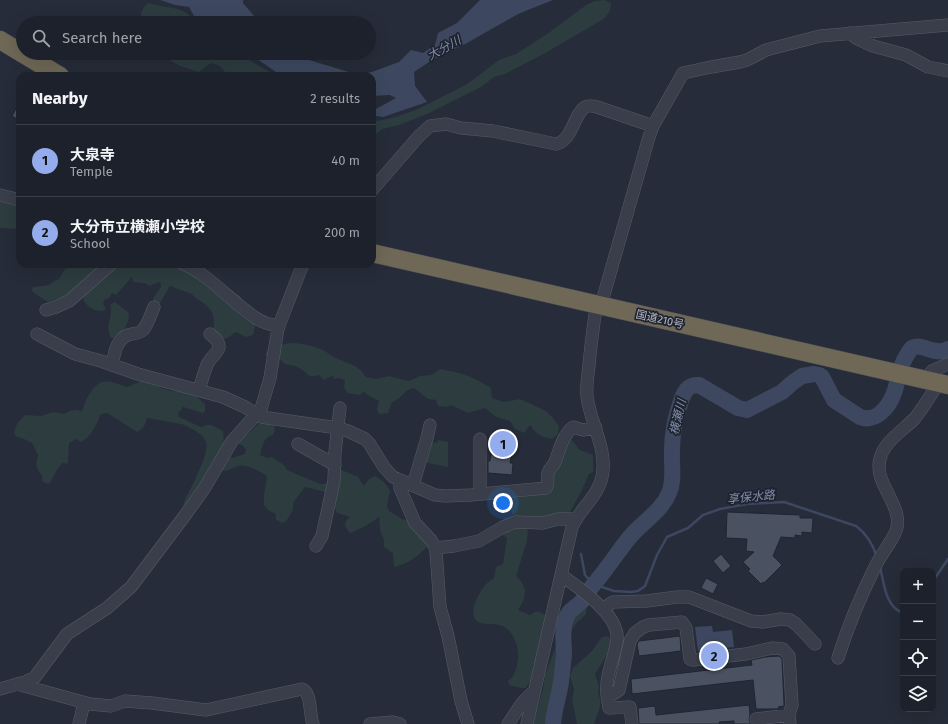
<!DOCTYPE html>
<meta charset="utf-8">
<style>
:root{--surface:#1c212b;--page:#292e37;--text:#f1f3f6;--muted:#a0a3a9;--line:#3a3e47;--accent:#94aceb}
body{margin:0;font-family:"Fira Sans","Noto Sans JP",sans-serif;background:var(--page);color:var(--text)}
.controls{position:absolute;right:12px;bottom:12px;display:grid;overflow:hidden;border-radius:8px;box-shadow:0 4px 16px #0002}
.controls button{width:36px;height:36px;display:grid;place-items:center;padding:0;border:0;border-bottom:1px solid var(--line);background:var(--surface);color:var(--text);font:20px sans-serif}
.you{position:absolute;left:503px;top:503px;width:14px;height:14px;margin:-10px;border:3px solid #fff;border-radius:50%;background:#1a73e8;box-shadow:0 0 0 6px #1a73e833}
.badge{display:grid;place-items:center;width:26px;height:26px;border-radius:50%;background:var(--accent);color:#111;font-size:13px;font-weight:700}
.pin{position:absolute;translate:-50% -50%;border:2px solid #fff;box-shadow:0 1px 4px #0006}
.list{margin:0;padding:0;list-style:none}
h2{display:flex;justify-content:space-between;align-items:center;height:52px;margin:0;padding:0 16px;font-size:17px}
h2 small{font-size:13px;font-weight:400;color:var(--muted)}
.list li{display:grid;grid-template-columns:26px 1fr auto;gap:12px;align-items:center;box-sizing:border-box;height:72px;padding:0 16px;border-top:1px solid var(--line)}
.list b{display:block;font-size:15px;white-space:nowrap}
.list p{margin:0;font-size:13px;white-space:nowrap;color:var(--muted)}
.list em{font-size:13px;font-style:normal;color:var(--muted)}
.icon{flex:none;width:22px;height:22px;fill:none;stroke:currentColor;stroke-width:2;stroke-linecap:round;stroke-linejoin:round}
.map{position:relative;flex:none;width:948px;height:724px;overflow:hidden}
.search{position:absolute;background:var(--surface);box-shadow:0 4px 16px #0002;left:16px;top:16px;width:360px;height:44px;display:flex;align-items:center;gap:10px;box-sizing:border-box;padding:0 14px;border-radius:22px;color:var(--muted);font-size:15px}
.panel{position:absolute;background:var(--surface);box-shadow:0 4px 16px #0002;left:16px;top:72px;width:360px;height:196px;border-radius:12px}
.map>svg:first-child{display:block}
.green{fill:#2c3c3f}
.water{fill:#3d4860}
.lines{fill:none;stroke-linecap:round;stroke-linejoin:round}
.stream{stroke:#3d4860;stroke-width:2.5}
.river{stroke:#3d4860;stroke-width:16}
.building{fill:#4a5160;stroke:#202531}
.minor-casing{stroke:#575c68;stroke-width:13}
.highway-casing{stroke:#444955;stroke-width:19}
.minor{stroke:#393e4a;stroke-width:12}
.highway{stroke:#6f6857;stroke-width:18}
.labels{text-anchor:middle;stroke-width:3.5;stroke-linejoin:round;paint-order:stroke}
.street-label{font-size:11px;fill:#b5b9c5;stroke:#1e232f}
.water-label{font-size:12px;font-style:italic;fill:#808eaa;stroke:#1e232f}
</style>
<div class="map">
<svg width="948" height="724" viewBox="0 0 948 724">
<rect width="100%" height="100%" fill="#262c39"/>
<path class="green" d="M 605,0 L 611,3 C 611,11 608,15 602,20 L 547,52 L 505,74 L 494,77 L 481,87 L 427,114 L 399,125 L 382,129 L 372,138 L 372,122 L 396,117 L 418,109 L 467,84 L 499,60 L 516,54 L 547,34 L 586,5 L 595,1 Z
M 148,3 C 171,9 181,5 198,23 L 142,23 C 139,16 142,7 148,3 Z
M 157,53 L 240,53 L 251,61 L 277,76 L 234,76 L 226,73 L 220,66 L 211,63 L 199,72 L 180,66 Z
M 0,202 L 20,206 L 20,229 L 0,228 Z
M 73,264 L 169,264 L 183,266 L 240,296 L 244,305 L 254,314 L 255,326 L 253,335 L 246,337 L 236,332 L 226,339 L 221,338 L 214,331 C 214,318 215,311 202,302 C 198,299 194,298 192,294 L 170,286 L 160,303 L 156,304 L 154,303 L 153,298 L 161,287 L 161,284 L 159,282 L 150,286 L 144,283 L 133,282 L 132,277 L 116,295 L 112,293 L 108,299 L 105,299 L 103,304 L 106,309 L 103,311 C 90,311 83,304 81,291 L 48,302 L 34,293 L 32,290 L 33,287 L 49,285 L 55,281 L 59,279 L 65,269 Z
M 115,302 L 129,313 C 129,323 124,331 117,338 L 111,338 C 105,324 111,322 111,310 C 111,308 110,306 111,304 Z
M 279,340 L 283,345 C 292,340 314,346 323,350 C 327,352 330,355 334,357 C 347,364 357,363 366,377 L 376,379 L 389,376 L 409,381 L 420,376 L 431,375 L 440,369 C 462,373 472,376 491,388 L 492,398 L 504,402 L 520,399 L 546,411 L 553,418 L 559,426 L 558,434 L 552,439 C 541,437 536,434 530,425 L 524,433 L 515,429 L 510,421 L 496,417 L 485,408 L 468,413 L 451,405 L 447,407 L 438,406 L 436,400 L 428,399 L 414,388 C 404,389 401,400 392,402 L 388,413 L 379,414 L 377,410 L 379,401 L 366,394 L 364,391 L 360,395 L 347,393 L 344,387 L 345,380 L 339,378 L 335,379 L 332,376 L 324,380 L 319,375 C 308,378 309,375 301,369 C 296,366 291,365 285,364 L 277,357 L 270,360 L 265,355 L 271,341 Z
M 142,381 C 154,382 158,388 168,390 C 173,392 179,390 184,391 C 193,393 198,398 205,404 L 205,411 L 203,413 L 183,407 L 178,414 L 179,417 L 201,427 C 210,422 214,426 223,431 L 224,444 L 199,489 L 185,506 L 183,505 L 184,502 C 189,491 210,453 206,442 C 202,433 190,427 181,424 C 170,422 158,420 147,418 C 145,425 144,429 137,432 L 107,413 L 101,414 C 96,425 92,436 81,442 L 76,439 L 69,443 L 68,461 L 67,464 L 63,463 C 54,470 55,479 48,484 L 43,482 L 42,475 L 39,472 L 36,465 L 38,455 L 32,443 L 22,438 L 17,437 L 14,434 C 15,425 19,421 25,415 L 41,416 L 53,412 L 64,414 C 70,411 75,407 82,412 C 84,403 92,384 103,382 C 110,380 120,385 127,387 Z
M 267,423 L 274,425 L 275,431 C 273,435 272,435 268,437 C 263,441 261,450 260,455 L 267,458 L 272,457 L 284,465 L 287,470 L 320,484 L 325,484 L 332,478 L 335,467 L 358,477 L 364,486 L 369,479 L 375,476 C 383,480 386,484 390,491 L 387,506 L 389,511 L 402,519 L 413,522 L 432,546 C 423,548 424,551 417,556 C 410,562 402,565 394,567 L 393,553 L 384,547 L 384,540 L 380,530 L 379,517 C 373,522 357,531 350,533 L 345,526 L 346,521 L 350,517 L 337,513 L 335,508 L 329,506 L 329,493 L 305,487 L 293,503 L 293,510 L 287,520 L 283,523 L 276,520 L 276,514 L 268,510 L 264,505 L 264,495 L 267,476 C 260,472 248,464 239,466 C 233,467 229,471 223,471 L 222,468 L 227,456 L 233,458 L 245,454 L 246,449 L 234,439 L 248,434 L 258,424 Z
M 567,435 L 580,450 L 593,455 L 593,472 L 589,474 L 581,492 L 569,514 L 546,520 L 516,519 C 508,512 512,503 514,494 L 545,491 Z
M 438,440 L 448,442 L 448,467 L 423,462 L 429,441 L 437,443 Z
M 505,518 C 513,518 521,522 528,526 L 527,541 L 516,576 C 528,587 527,597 518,610 L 530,615 C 537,609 542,611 547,617 L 531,679 L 526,688 L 521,688 L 509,685 L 508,681 C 516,675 516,669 518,659 C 519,646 513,628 499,625 C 493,623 486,625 481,623 C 464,618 479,592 486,584 C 488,582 491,580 494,578 L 496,567 L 503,564 L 507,538 C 499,533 498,530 501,521 Z
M 582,604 L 586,606 C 589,618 580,617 575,625 C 573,627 572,631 571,633 C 564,648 565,661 562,676 C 558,692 552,707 551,724 L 533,724 L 543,689 L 545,675 L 562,630 C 571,623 572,610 582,604 Z
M 605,636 L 609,637 L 612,641 L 608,653 L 595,674 L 599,686 L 598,694 C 604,702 597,715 594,724 L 577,724 L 572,700 L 574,690 L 570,676 L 573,668 L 592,651 L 601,638 Z"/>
<path class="water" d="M 160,0 L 243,0 L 243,3 L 255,17 L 257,23 L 200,23 L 194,16 L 189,7 L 175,5 Z
M 480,0 L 553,0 L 518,14 L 467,43 L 432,60 L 414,72 L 415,86 L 427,102 L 383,117 L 376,116 L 376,109 L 396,98 L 390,95 L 372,96 L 372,76 L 282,76 L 248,53 L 296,53 L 309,60 L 359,75 L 372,72 L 399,62 L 411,50 L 423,53 L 435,45 L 438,33 L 457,23 Z
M 712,626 L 713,632 L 732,630 L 734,647 L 698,651 L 695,627 Z"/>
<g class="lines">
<path class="stream" d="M 581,554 L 585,575 L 593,584 L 614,591 L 631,592 L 638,591 L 645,586 L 657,555 L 667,537 L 688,528 L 703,515 L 720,509 L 747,504 L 784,502 L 856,526 C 866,533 873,545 877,557
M 880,567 C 884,582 885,607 903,613
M 933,581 L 948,559"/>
<path class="river" d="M 553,724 C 554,710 559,696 561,682 C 562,674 563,664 564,655 C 564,642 561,628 567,616 C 570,609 577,607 582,601 C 587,596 589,589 594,584 C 607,569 617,553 629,538 C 642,522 661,512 669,493 C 675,480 671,465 672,451 C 672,433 675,418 681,401 C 684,392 688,384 699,385 L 738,408 L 747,410 L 782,392 L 792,383 L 802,376 L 814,374 L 819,375 L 822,377 L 834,400 L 860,417 C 876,423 889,407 894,393 C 899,379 898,368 907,355 C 908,353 910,350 912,348 C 921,342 936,357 948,349"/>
</g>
<path class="building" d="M 20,101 L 20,121 L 12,116 Z
M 496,430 L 515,434 L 510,463 L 513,463 L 512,475 L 488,473 L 488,461 L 490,461 Z
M 727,512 L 800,515 L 800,518 L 813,518 L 812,533 L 802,532 L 802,536 L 795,535 L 795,538 L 781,537 L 773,556 L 782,565 L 764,583 L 763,582 L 761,584 L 748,571 L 750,569 L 743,562 L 754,552 L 746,551 L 747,539 L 726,538 Z
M 721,554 L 731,566 L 723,573 L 713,561 Z
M 706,578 L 718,584 L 713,594 L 701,588 Z
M 680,636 L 681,651 L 639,656 L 637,644 L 639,641 Z
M 779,656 L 782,659 L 784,704 L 784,706 L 778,707 L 779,709 L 756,709 L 753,680 L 632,694 L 631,679 L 752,665 L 751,660 L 765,657 Z
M 749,705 L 750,714 L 749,720 L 751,724 L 734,724 L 734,721 L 719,722 L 720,724 L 639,724 L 638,708 L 655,706 L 656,715 Z"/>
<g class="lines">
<g class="minor-casing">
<path id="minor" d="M 850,33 L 856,38 L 873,46 L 906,55 L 928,67 L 948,71
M 372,190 L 419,136 L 430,126 L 446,124 L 461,128 L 493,131 L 556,144 C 572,141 574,114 585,107 C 588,105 593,106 597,107 L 653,126
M 0,195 L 20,200
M 183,264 C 210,275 231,302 256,318 C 262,323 271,324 279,327
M 601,305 L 649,137 L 653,126 L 683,73 L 711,67 L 740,62 L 747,60 L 766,50 L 820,36 L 948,25
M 46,310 L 56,307 L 69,301 L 111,264
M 37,334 L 75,354 L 101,361 L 138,374 L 223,397 L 245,407 L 261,417 L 338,428 L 348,431 L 365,439 L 369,443 L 384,467 L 393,477 L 435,495 L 445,496 L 471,495 L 546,488 C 549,483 547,479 548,473 C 549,469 553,466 555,462 C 560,449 562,436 573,427 L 583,430 L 596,428
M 112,365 C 114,355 116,339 128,335 C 133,333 139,334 143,330 C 148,324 151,314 154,307
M 925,379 L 932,371 L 948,364
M 199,390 C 202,381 204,371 208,363 C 211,357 218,353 219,347 C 219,341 215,338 210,334
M 298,444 L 335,465
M 400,480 L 400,488 L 415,523 L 431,540 L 434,545 L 436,551 L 440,607 L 448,636 L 461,701 L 468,724
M 413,485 L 427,438 L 430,425
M 480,494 L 480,439
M 316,546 L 322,536 L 334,481 L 335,452 L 340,408
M 435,548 L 454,546 L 479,541 L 503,527 L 515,522 L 543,523 L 558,519 L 575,519
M 561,575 C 579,588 620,615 617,640 C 614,660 605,674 607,695
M 602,609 L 613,602 L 647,601 L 677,597 L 689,597 L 751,621 L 763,622 L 781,619 L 790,620 L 796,624 L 815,644
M 838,658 C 848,626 861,595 876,565 C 882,553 891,543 896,531 C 905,506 873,484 880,459 C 884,441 904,430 915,418 C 924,407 931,394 939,383
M 17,684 L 90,704 L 111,706 L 125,701 L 152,703 L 206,710 L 302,689 C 312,693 309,714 313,724
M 0,689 L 25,682 L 35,677 L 67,634 L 107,608 L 131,587 L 183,518 L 204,489 L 232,441 L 261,409 L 270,378 L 278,328 L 303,264
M 756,719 L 789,715 L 790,724
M 79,724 L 84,703
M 370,724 L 393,722 L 400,724
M 508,724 L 522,703 L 534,691
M 527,724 L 572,527 C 580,509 598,496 602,477 C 608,449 590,423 587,396 C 586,386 588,375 589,365 C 591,345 593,324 597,304
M 632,724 L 630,707 L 609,708 L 607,695 L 615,693 L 619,690 L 630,641 L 635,633 L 643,627 L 649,625 L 682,622 L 686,628 L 690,659 L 693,660 L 746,654 L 772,648 L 783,649 L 789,656 L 792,705 L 789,715"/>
</g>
<g class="highway-casing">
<path id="highway" d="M 0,40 L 60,76
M 372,253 L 948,385"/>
</g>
<use href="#minor" class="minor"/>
<use href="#highway" class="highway"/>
</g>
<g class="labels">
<g class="street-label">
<text transform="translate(660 319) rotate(13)" y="4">国道210号</text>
</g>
<g class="water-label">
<text transform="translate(444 48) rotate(-29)" y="4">大分川</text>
<text transform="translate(678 417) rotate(-77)" y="4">横瀬川</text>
<text transform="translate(751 497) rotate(-6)" y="4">享保水路</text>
</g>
</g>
</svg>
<div class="controls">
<button>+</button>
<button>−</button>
<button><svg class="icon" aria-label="locate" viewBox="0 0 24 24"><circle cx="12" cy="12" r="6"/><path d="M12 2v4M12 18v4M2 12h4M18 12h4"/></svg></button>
<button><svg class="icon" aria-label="layers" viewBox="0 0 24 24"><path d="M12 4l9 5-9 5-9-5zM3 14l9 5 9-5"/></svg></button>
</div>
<div class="you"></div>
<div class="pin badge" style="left:503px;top:444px">1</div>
<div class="pin badge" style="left:714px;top:656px">2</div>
<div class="search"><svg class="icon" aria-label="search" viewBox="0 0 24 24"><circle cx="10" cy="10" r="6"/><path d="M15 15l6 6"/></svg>Search here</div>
<section class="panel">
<h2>Nearby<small>2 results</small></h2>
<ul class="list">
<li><span class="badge">1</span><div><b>大泉寺</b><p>Temple</p></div><em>40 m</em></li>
<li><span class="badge">2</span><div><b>大分市立横瀬小学校</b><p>School</p></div><em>200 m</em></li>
</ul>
</section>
</div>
